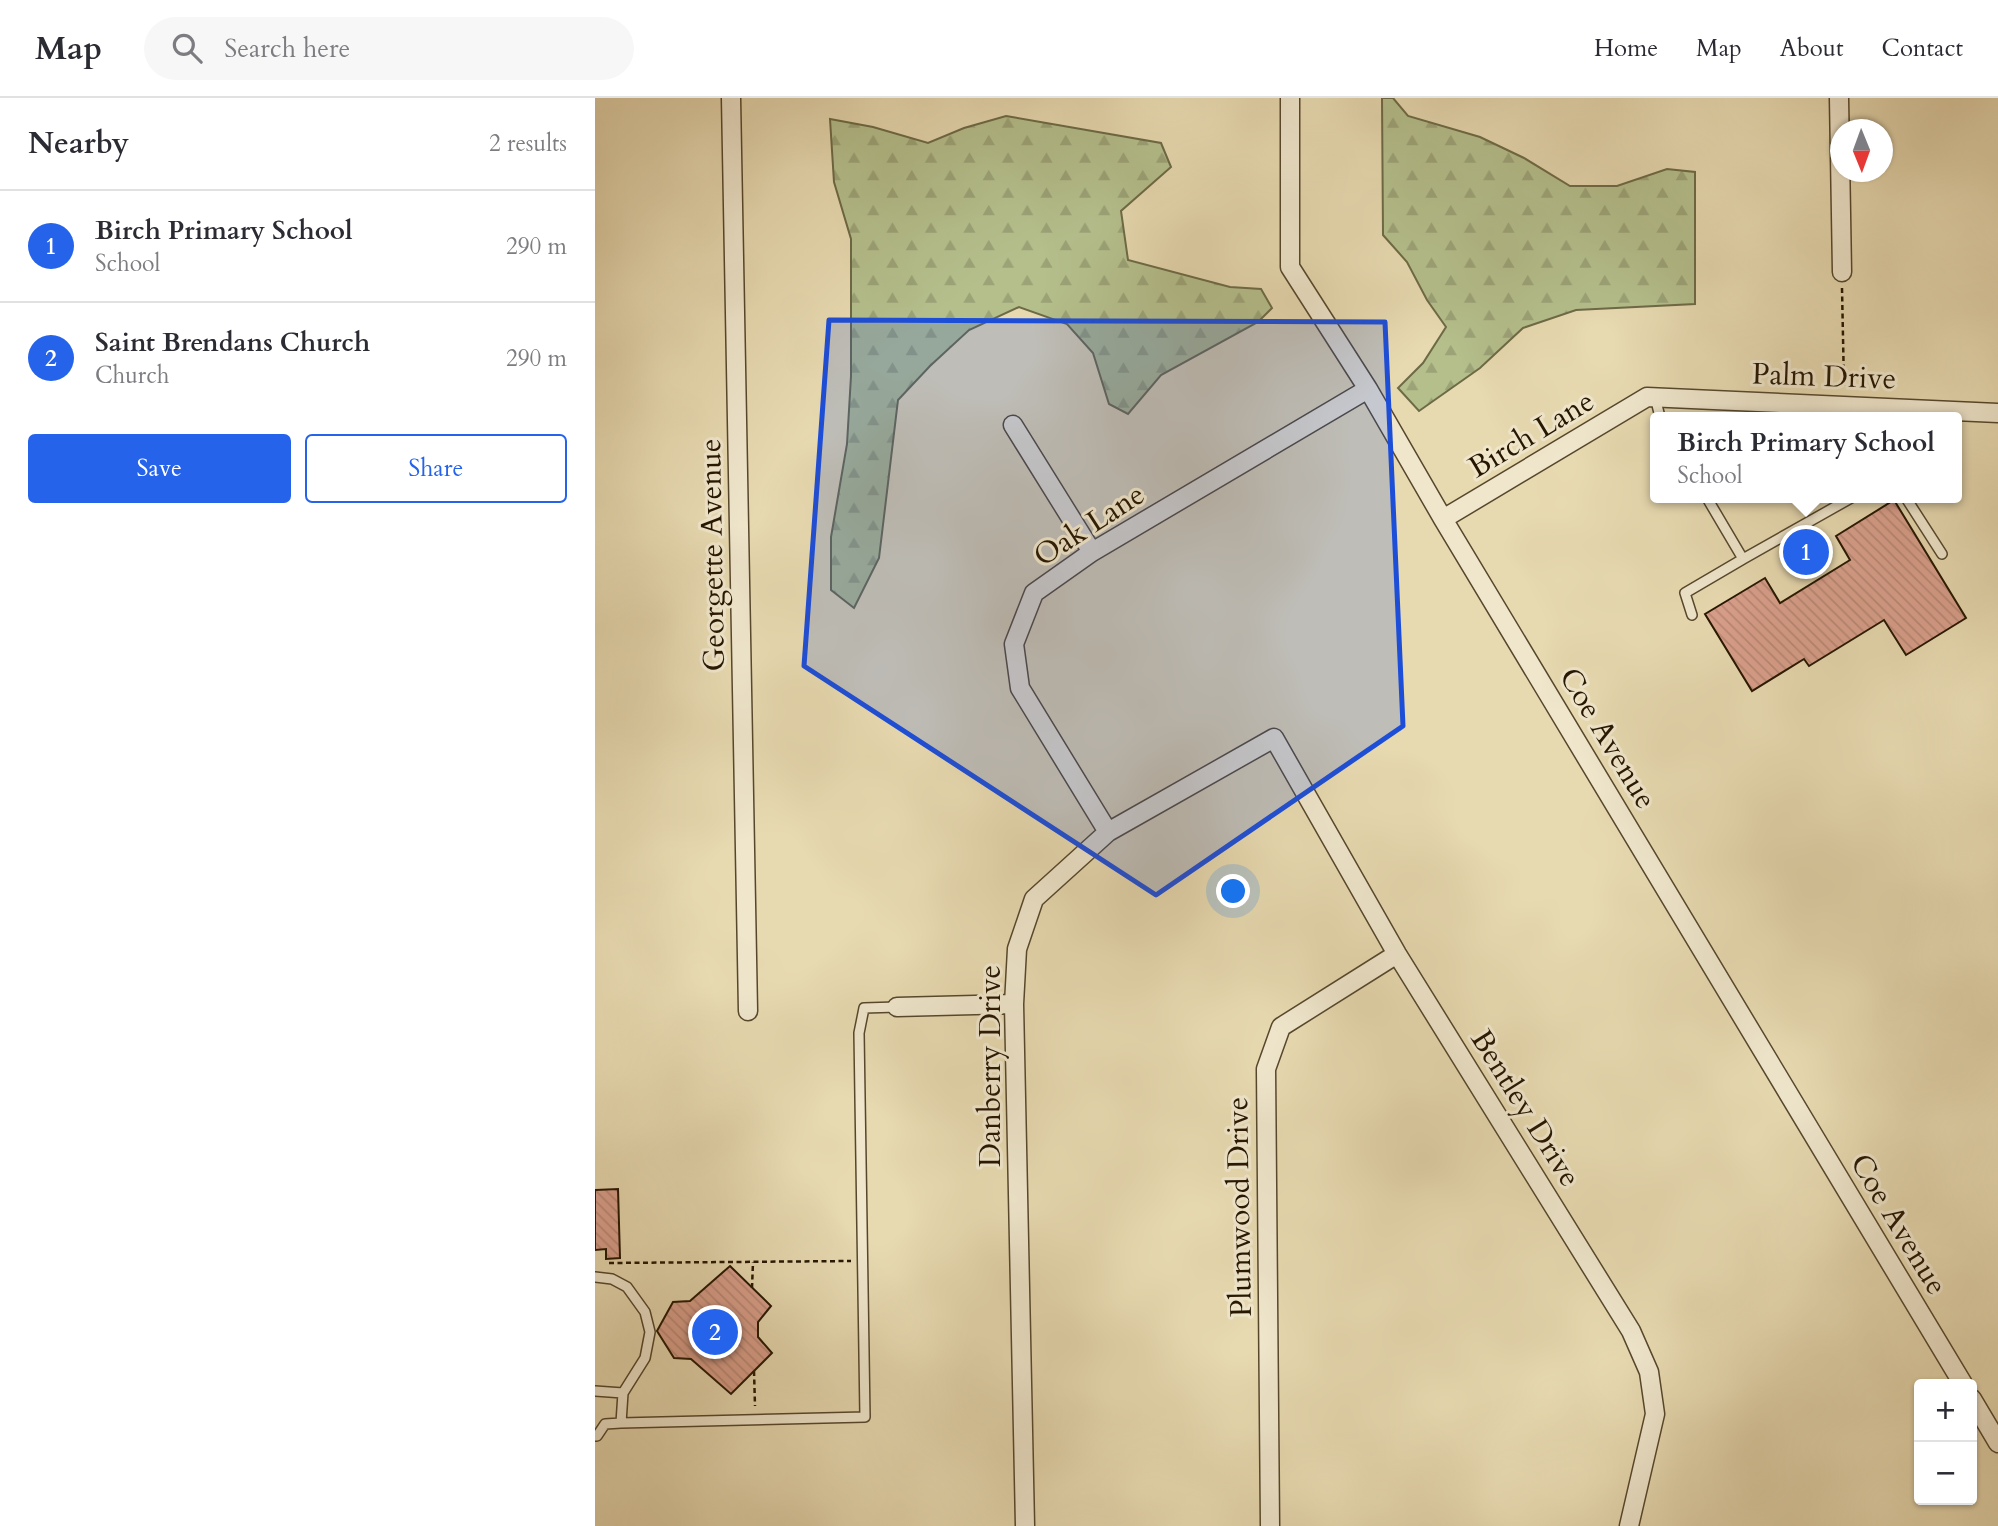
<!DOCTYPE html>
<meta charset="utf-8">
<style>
:root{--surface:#fff;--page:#f7f7f7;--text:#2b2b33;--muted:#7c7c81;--line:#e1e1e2;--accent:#2563eb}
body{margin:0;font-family:Cardo,serif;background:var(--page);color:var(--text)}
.controls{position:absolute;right:21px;bottom:21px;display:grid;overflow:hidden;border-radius:7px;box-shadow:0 2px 5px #0004}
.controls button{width:63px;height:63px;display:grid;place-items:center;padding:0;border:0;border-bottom:2px solid var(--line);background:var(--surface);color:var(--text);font:35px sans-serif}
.compass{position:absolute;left:1235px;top:21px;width:63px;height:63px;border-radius:50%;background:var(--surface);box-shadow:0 2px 5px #0004;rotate:179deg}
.you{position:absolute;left:639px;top:794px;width:24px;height:24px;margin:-18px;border:5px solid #fff;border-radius:50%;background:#1a73e8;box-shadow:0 0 0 10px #1a73e833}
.badge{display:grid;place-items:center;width:46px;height:46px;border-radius:50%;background:var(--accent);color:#fff;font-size:23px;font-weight:700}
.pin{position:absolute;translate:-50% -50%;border:4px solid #fff;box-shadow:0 2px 7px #0006}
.popup{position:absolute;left:1055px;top:314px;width:312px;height:91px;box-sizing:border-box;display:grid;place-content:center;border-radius:7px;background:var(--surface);filter:drop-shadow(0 2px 5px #0005);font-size:23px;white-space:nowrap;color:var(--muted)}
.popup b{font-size:26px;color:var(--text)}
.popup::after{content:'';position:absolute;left:50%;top:100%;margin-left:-14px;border:14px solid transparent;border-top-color:var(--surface)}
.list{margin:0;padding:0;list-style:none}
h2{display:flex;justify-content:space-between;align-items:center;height:91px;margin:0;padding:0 28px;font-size:30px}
h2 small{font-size:23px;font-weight:400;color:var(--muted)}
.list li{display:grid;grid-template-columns:46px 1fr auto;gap:21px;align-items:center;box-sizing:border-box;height:112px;padding:0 28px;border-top:2px solid var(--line)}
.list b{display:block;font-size:26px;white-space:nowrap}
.list p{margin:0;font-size:23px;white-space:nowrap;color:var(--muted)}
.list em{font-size:23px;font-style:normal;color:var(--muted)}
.actions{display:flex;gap:14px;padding:21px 28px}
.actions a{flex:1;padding:16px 0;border:2px solid var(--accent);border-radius:7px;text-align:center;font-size:24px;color:var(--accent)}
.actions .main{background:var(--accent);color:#fff}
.icon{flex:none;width:38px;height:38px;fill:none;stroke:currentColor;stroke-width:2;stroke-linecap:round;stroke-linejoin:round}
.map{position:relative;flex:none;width:1403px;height:1428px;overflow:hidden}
header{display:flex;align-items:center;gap:42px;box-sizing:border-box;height:98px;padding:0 35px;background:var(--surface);border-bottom:2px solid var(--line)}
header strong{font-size:33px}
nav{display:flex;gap:38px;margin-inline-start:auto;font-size:24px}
.search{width:490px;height:63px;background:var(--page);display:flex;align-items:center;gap:18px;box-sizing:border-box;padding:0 24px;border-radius:38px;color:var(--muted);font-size:26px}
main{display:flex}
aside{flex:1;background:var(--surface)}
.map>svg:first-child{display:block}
.forest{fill:url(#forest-firs);stroke:#6d6a46;stroke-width:2}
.building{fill:url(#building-back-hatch);stroke:#261600;stroke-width:2}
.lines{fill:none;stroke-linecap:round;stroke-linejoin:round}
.lane-casing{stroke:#56472c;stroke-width:12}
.street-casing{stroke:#56472c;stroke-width:21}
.path{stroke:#261600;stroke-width:2.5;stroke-dasharray:5 3.5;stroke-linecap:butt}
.lane{stroke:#efe6cc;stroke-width:9}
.street{stroke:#efe6cc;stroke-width:18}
.marked{fill:#1d4ed8;fill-opacity:0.2;stroke:#1d4ed8;stroke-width:5;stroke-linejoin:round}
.labels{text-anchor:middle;stroke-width:6;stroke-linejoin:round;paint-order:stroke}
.street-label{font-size:30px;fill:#261600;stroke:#efe6cc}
</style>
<header>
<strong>Map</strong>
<div class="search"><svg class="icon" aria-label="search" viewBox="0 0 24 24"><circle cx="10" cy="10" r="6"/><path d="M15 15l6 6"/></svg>Search here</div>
<nav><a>Home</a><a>Map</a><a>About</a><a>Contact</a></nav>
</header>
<main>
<aside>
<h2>Nearby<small>2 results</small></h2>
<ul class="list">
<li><span class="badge">1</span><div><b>Birch Primary School</b><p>School</p></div><em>290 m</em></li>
<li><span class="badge">2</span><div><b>Saint Brendans Church</b><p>Church</p></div><em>290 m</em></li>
</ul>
<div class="actions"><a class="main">Save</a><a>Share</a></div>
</aside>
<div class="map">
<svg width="1403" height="1428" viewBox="0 0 1403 1428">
<defs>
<pattern id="forest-firs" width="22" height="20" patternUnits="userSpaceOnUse" patternTransform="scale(1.75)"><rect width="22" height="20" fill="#b4bf8c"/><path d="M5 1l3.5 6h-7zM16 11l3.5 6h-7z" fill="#9ba377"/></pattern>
<pattern id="building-back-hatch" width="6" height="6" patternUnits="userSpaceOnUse" patternTransform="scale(1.75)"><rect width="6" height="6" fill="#d99f8b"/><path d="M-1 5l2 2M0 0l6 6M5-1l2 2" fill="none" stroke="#ba8876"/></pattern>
</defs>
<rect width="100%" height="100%" fill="#e7d9b0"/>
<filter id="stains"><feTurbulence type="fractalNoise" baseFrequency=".00286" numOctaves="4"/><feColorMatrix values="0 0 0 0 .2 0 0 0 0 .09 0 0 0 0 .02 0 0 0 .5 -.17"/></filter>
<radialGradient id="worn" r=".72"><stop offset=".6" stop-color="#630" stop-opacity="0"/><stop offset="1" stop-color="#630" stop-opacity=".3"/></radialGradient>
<path class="forest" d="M 787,0 L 798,0 L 813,18 L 885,39 L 929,60 L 975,88 L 1022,88 L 1072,71 L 1100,74 L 1100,206 L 981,212 L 928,230 L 885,270 L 824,313 L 803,290 L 828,265 L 851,229 L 832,202 L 812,164 L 788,137 Z
M 411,18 L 566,45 L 576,69 L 526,113 L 533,162 L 635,189 L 666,191 L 677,210 L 663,224 L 566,277 L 533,316 L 514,306 L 498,255 L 472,226 L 424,209 L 374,232 L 335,268 L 303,302 L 284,460 L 259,510 L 236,492 L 236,439 L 252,346 L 256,278 L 256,141 L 239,84 L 235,21 L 278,29 L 333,45 L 369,30 Z"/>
<path class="building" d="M 1299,402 L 1371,520 L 1311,557 L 1289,522 L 1214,568 L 1209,561 L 1157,593 L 1110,516 L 1170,480 L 1185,505 L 1255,462 L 1241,438 Z
M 23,1091 L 25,1160 L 11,1161 L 11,1151 L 0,1152 L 0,1092 Z
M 135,1168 L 176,1208 L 163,1224 L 163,1239 L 177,1255 L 136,1296 L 96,1261 L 79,1260 L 62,1233 L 78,1204 L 95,1203 Z"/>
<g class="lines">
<g class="lane-casing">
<path id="lane" d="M 1060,299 L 1065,319
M 1311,400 L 1347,456
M 1148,461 L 1256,400
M 1097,517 L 1090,495 L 1148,461 L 1112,400
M 0,1179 L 17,1181 L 32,1189 L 50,1214 L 55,1234 L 50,1260 L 28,1295 L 26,1325 L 270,1319 L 264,935 L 269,910 L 302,909
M 0,1293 L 28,1295
M 0,1338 L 2,1338 L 10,1326 L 26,1325"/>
</g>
<g class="street-casing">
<path id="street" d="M 136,0 L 153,913
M 695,0 L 695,169 L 773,291 L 848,421 L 1368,1286
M 1244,0 L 1247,174
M 418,327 L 497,454
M 848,421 L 1052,299 L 1403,315
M 513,734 L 425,590 L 419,546 L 439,495 L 497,454 L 773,291
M 302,909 L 419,906
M 1377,1301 L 1403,1345
M 430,1428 L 419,906 L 422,851 L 439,801 L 513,734 L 679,640 L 802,856 L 1036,1233 L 1054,1274 L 1060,1316 L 1034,1428
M 675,1428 L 671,971 L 686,929 L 802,856"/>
</g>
<path class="path" d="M 1247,190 L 1249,288
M 14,1165 L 256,1163
M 157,1190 L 158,1164
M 159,1273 L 160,1308"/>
<use href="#lane" class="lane"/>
<use href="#street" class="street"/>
</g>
<path class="marked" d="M 234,222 L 790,224 L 808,628 L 561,797 L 209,568 Z"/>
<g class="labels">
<g class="street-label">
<text transform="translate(1229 278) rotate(2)" y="10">Palm Drive</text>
<text transform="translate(936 336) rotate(-31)" y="10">Birch Lane</text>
<text transform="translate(494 427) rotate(-33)" y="10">Oak Lane</text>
<text transform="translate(117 457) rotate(-91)" y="10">Georgette Avenue</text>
<text transform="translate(1013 640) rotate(59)" y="10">Coe Avenue</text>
<text transform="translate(395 968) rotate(-90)" y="10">Danberry Drive</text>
<text transform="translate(931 1010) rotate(58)" y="10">Bentley Drive</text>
<text transform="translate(644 1109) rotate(-91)" y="10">Plumwood Drive</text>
<text transform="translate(1304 1126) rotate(59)" y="10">Coe Avenue</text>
</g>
</g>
<rect width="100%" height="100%" filter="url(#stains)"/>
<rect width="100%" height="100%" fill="url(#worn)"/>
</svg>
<div class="controls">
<button>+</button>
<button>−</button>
</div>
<svg class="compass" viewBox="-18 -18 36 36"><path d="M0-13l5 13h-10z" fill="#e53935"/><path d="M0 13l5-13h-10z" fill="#7c7c81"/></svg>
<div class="you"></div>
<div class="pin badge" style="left:1211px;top:454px">1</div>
<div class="popup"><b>Birch Primary School</b>School</div>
<div class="pin badge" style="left:120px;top:1234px">2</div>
</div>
</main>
